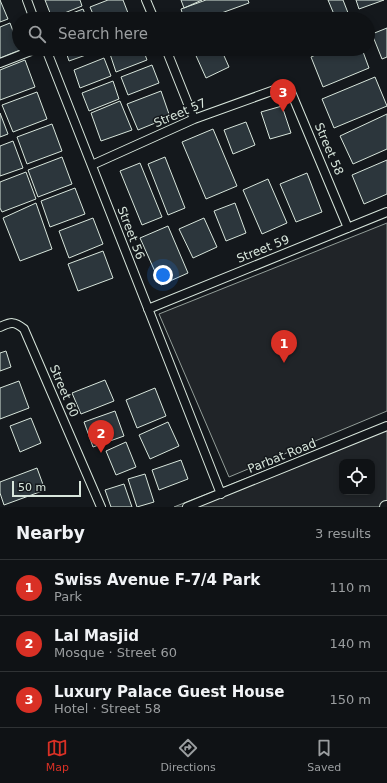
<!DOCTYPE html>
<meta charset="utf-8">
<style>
:root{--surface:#0f1215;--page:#1d2022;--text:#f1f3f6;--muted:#9b9ea0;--line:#2f3234;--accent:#d93025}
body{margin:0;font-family:"DejaVu Sans",sans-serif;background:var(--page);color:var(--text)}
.controls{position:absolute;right:12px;bottom:12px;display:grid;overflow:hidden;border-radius:8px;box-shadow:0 2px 6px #0003}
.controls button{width:36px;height:36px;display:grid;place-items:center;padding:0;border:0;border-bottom:1px solid var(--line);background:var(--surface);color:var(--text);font:20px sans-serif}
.scale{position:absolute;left:12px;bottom:10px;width:69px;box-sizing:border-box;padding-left:4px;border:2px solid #d8e6dc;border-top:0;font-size:11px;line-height:14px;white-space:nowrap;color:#d8e6dc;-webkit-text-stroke:3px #14181c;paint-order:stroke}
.you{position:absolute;left:163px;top:275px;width:14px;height:14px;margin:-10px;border:3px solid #fff;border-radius:50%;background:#1a73e8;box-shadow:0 0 0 6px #1a73e833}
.badge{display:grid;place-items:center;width:26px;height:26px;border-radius:50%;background:var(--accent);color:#fff;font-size:13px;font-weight:700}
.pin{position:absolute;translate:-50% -33px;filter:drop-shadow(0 1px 2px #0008)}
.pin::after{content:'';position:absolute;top:21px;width:14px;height:12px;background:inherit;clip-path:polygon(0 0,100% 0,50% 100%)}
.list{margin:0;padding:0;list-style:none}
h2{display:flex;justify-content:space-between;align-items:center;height:52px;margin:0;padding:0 16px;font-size:17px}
h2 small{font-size:13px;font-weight:400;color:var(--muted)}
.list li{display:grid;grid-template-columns:26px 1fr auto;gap:12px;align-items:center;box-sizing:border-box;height:56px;padding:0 16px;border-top:1px solid var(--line)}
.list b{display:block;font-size:15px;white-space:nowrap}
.list p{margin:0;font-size:13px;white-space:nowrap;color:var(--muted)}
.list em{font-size:13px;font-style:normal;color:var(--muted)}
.icon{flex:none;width:22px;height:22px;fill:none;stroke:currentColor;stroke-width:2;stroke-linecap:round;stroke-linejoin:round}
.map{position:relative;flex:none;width:387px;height:507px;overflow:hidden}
.search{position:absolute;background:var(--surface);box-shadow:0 2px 6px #0003;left:12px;right:12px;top:12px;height:44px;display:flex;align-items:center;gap:10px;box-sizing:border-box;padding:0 14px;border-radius:22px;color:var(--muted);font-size:15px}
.sheet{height:220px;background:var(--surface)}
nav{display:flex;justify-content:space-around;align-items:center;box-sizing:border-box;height:56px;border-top:1px solid var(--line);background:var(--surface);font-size:11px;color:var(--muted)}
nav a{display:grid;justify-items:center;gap:2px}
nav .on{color:var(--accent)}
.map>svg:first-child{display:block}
.green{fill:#202428;stroke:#939e99;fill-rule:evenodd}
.building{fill:#2c363c;stroke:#d8e6dc}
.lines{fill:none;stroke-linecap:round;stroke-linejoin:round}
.minor-casing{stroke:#d8e6dc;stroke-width:10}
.secondary-casing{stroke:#d8e6dc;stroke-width:14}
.minor{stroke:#14181c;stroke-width:8}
.secondary{stroke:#14181c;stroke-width:12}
.labels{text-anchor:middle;stroke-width:3;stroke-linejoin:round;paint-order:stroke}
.street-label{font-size:12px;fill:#d8e6dc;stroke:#14181c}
</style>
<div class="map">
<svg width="387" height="507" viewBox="0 0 387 507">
<rect width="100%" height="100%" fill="#14181c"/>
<path class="green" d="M 387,223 L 387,411 L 229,477 L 159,314 Z
M 387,422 L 387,507 L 174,507 ZM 342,462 L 372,462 L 372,492 L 342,492 Z"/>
<path class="building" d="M 0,0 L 8,19 L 0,22 Z
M 45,0 L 80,0 L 82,6 L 52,18 Z
M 108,0 L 123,0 L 128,13 L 113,19 L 95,19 L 90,7 Z
M 181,0 L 202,0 L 184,8 Z
M 206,0 L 248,0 L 249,3 L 205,19 L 184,19 L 181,9 Z
M 328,0 L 343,0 L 350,18 L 336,19 Z
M 356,0 L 384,0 L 359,9 Z
M 83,9 L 87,19 L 57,19 Z
M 10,23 L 20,50 L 0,58 L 0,27 Z
M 387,28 L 387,57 L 382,59 L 372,34 Z
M 65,49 L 100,49 L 100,50 L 69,61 Z
M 122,49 L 143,49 L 147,60 L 116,72 L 110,54 Z
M 193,49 L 221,49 L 229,67 L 206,78 Z
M 329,49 L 362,49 L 369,68 L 323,87 L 311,57 Z
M 104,58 L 111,76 L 80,88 L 74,70 Z
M 25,60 L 35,87 L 0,100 L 0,70 Z
M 152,65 L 159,83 L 128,95 L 121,77 Z
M 375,77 L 387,106 L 334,128 L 322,99 Z
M 113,81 L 119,99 L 89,111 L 82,93 Z
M 161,91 L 170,117 L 138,130 L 127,104 Z
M 37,92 L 47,119 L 13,132 L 2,105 Z
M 120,101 L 132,130 L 101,141 L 91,113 Z
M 282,106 L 291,133 L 270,139 L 261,112 Z
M 0,113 L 8,134 L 0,137 Z
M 387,114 L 387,149 L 353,164 L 340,136 Z
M 246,122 L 255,145 L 233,154 L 224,130 Z
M 52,124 L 62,151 L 27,164 L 17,137 Z
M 213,129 L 237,186 L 206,199 L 182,142 Z
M 13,141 L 23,168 L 0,176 L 0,146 Z
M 62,157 L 72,184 L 38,197 L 28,170 Z
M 165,157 L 185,208 L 168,215 L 148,164 Z
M 387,160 L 387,194 L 364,204 L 352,175 Z
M 140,163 L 162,217 L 142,225 L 120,171 Z
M 26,172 L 36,199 L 2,212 L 0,208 L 0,182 Z
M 307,173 L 322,212 L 296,222 L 280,184 Z
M 268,179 L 287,223 L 262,234 L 243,190 Z
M 75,188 L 85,214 L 50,227 L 41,201 Z
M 36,203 L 52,249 L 20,261 L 3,218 Z
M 235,203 L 246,233 L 226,241 L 214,211 Z
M 93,218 L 103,244 L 69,258 L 59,231 Z
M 204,218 L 217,247 L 193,258 L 179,229 Z
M 168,226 L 188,273 L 161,285 L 140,238 Z
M 103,251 L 113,278 L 78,291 L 68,264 Z
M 6,351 L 11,367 L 0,371 L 0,353 Z
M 105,380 L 114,401 L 81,414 L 72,393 Z
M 19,381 L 29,408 L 0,419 L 0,388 Z
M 155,388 L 166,416 L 137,428 L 126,400 Z
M 115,411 L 124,436 L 93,447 L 84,422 Z
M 31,418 L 41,443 L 20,452 L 10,426 Z
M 168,422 L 179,446 L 150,459 L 139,435 Z
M 126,442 L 136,467 L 116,475 L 106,451 Z
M 181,460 L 188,479 L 159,490 L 152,470 Z
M 37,468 L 45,490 L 4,505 L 0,493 L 0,482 Z
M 145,474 L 154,502 L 137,507 L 128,479 Z
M 124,484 L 132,507 L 111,507 L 105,490 Z"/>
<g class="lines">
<g class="minor-casing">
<path id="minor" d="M 27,0 L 34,19
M 146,0 L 154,19
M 46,49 L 221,494
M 166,49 L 194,119
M 0,63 L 36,49
M 92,165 L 194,119 L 280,88 L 287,89 L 291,92 L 348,228
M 148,309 L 387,212
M 0,327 C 11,322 14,321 24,329 L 101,507
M 187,507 L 387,426"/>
</g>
<g class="secondary-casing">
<path id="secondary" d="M 386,507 L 387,507"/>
</g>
<use href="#minor" class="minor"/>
<use href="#secondary" class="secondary"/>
</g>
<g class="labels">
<g class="street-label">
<text transform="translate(180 113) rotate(-23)" y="4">Street 57</text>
<text transform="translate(329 149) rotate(67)" y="4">Street 58</text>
<text transform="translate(131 233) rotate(69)" y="4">Street 56</text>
<text transform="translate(263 249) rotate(-22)" y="4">Street 59</text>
<text transform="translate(64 391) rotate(67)" y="4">Street 60</text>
<text transform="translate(282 456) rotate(-22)" y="4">Parbat Road</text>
</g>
</g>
</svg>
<div class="controls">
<button><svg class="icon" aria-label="locate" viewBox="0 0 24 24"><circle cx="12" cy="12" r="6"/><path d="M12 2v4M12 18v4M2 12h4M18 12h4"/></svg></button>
</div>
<div class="scale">50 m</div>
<div class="you"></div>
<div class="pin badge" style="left:284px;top:363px">1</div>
<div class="pin badge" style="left:101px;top:453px">2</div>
<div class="pin badge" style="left:283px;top:112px">3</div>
<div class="search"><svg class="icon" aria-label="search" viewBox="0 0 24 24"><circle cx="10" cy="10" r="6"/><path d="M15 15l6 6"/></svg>Search here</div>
</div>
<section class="sheet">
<h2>Nearby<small>3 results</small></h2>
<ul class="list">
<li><span class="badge">1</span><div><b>Swiss Avenue F-7/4 Park</b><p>Park</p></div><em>110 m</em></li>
<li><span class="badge">2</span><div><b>Lal Masjid</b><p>Mosque · Street 60</p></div><em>140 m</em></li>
<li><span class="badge">3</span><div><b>Luxury Palace Guest House</b><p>Hotel · Street 58</p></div><em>150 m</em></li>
</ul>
</section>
<nav>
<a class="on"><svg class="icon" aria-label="map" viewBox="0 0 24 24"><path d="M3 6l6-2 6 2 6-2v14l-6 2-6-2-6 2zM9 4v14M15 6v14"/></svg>Map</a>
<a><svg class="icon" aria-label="directions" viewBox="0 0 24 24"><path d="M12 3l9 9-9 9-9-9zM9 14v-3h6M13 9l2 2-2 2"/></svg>Directions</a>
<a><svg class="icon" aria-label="saved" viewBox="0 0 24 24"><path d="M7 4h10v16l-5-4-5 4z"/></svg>Saved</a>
</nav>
